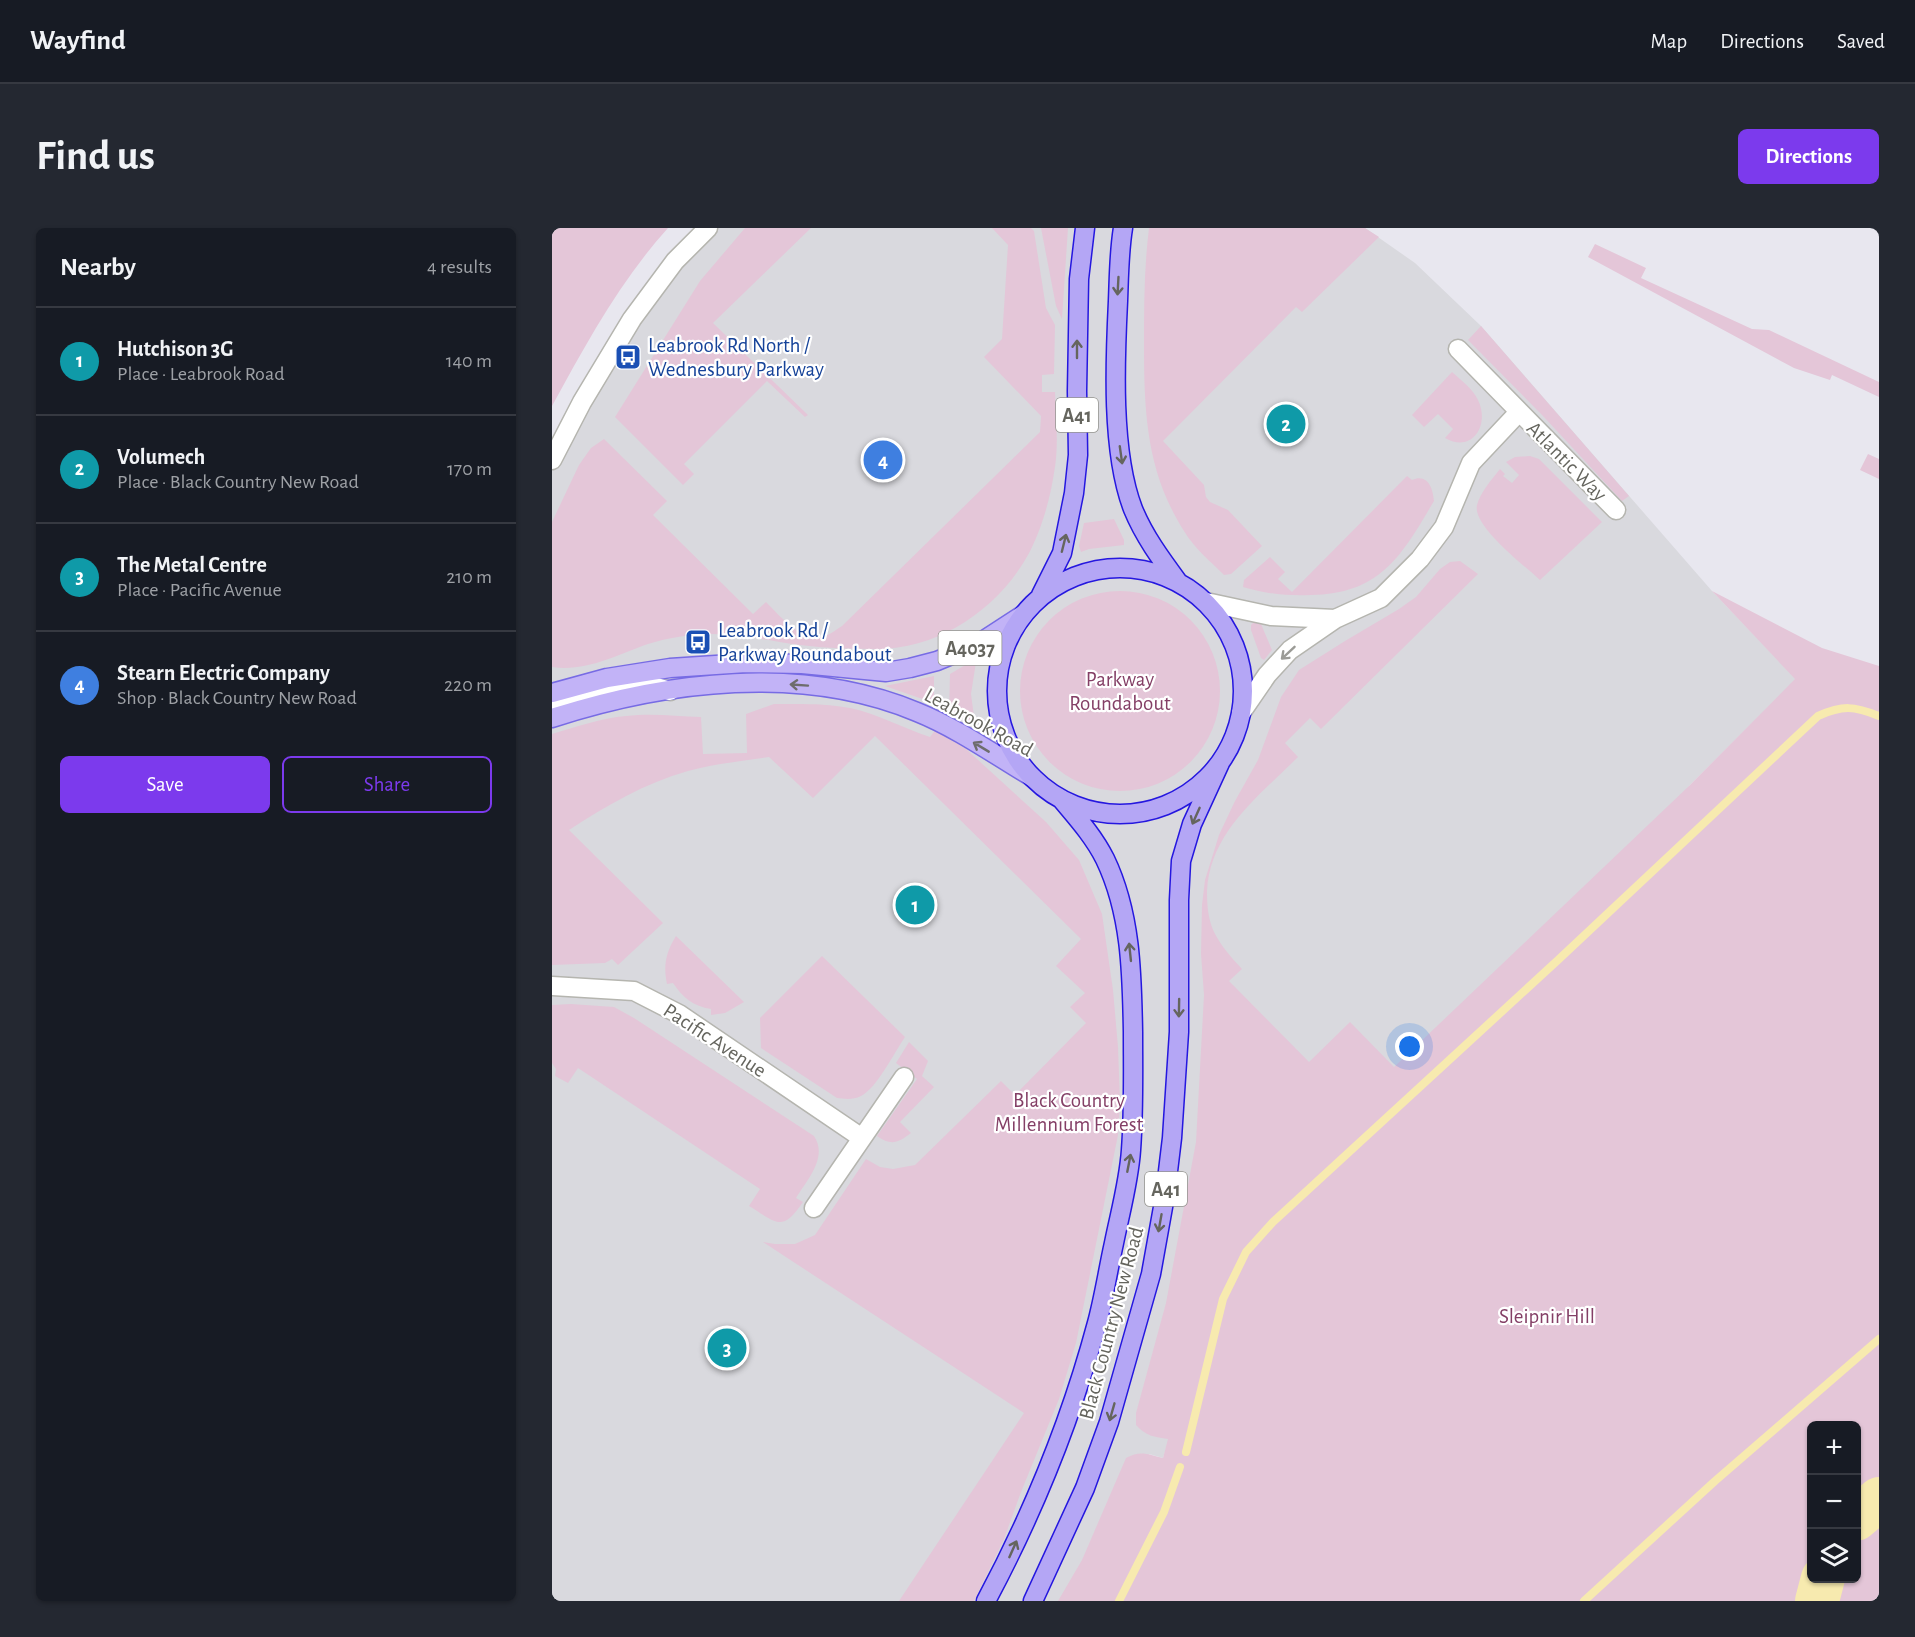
<!DOCTYPE html>
<meta charset="utf-8">
<style>
:root{--surface:#171b24;--page:#242831;--text:#f1f3f6;--muted:#9ea1a6;--line:#363941;--accent:#7c3aed}
body{margin:0;font-family:"Alegreya Sans",sans-serif;background:var(--page);color:var(--text)}
.controls{position:absolute;right:18px;bottom:18px;display:grid;overflow:hidden;border-radius:9px;box-shadow:0 2px 4px #0004}
.controls button{width:54px;height:54px;display:grid;place-items:center;padding:0;border:0;border-bottom:2px solid var(--line);background:var(--surface);color:var(--text);font:30px sans-serif}
.you{position:absolute;left:858px;top:819px;width:21px;height:21px;margin:-15px;border:4px solid #fff;border-radius:50%;background:#1a73e8;box-shadow:0 0 0 9px #1a73e833}
.badge{display:grid;place-items:center;width:39px;height:39px;border-radius:50%;background:var(--accent);color:#fff;font-size:20px;font-weight:700}
.pin{position:absolute;translate:-50% -50%;border:3px solid #fff;box-shadow:0 2px 6px #0006}
.list{margin:0;padding:0;list-style:none}
h2{display:flex;justify-content:space-between;align-items:center;height:78px;margin:0;padding:0 24px;font-size:26px}
h2 small{font-size:20px;font-weight:400;color:var(--muted)}
.list li{display:grid;grid-template-columns:39px 1fr auto;gap:18px;align-items:center;box-sizing:border-box;height:108px;padding:0 24px;border-top:2px solid var(--line)}
.list b{display:block;font-size:22px;white-space:nowrap}
.list p{margin:0;font-size:20px;white-space:nowrap;color:var(--muted)}
.list em{font-size:20px;font-style:normal;color:var(--muted)}
.actions{display:flex;gap:12px;padding:18px 24px}
.actions a{flex:1;padding:14px 0;border:2px solid var(--accent);border-radius:9px;text-align:center;font-size:21px;color:var(--accent)}
.actions .main{background:var(--accent);color:#fff}
.icon{flex:none;width:33px;height:33px;fill:none;stroke:currentColor;stroke-width:2;stroke-linecap:round;stroke-linejoin:round}
.map{position:relative;flex:none;width:1327px;height:1373px;overflow:hidden;border-radius:9px}
header{display:flex;align-items:center;gap:36px;box-sizing:border-box;height:84px;padding:0 30px;background:var(--surface);border-bottom:2px solid var(--line)}
header strong{font-size:28px}
nav{display:flex;gap:33px;margin-inline-start:auto;font-size:21px}
.intro{display:flex;align-items:center;justify-content:space-between;box-sizing:border-box;height:144px;padding:0 36px}
h1{margin:0;font-size:42px}
.button{padding:15px 27px;border-radius:9px;background:var(--accent);color:#fff;font-size:21px;font-weight:700}
main{display:flex;gap:36px;padding:0 36px}
aside{flex:1;background:var(--surface);border-radius:9px;box-shadow:0 2px 4px #0004}
.map>svg:first-child{display:block}
.industrial{fill:#d9d9de}
.green{fill:#e4c6d8;fill-rule:evenodd}
.lines{fill:none;stroke-linecap:round;stroke-linejoin:round}
.stream{stroke:#f7eaaf;stroke-width:8}
.river{stroke:#f7eaaf;stroke-width:44}
.minor-casing{stroke:#b5b5af;stroke-width:21}
.primary-casing{stroke:#776be4;stroke-width:21}
.trunk-casing{stroke:#2517df;stroke-width:21}
.minor{stroke:#fff;stroke-width:18}
.primary{stroke:#c2b3f7;stroke-width:18}
.trunk{stroke:#b4a6f5;stroke-width:18}
.oneway{stroke:#65655e}
.oneway2{stroke:#9b9b96}
.oneway3{stroke:#6e6d6d}
.labels{text-anchor:middle;stroke-width:4.5;stroke-linejoin:round;paint-order:stroke}
.shield{fill:#fff;stroke:#93938e;stroke-width:1.5}
.shield-label{font-size:20px;font-weight:bold;fill:#65655e}
.transit-label{font-size:21px;fill:#164399;stroke:#fff;text-anchor:start}
.street-label{font-size:21px;fill:#65655e;stroke:#fff}
.park-label{font-size:21px;fill:#843f66;stroke:#fff}
</style>
<header>
<strong>Wayfind</strong>
<nav><a>Map</a><a>Directions</a><a>Saved</a></nav>
</header>
<div class="intro"><h1>Find us</h1><a class="button">Directions</a></div>
<main>
<aside>
<h2>Nearby<small>4 results</small></h2>
<ul class="list">
<li><span class="badge" style="background:#0f9aa8">1</span><div><b>Hutchison 3G</b><p>Place · Leabrook Road</p></div><em>140 m</em></li>
<li><span class="badge" style="background:#0f9aa8">2</span><div><b>Volumech</b><p>Place · Black Country New Road</p></div><em>170 m</em></li>
<li><span class="badge" style="background:#0f9aa8">3</span><div><b>The Metal Centre</b><p>Place · Pacific Avenue</p></div><em>210 m</em></li>
<li><span class="badge" style="background:#3f7fe0">4</span><div><b>Stearn Electric Company</b><p>Shop · Black Country New Road</p></div><em>220 m</em></li>
</ul>
<div class="actions"><a class="main">Save</a><a>Share</a></div>
</aside>
<div class="map">
<svg width="1327" height="1373" viewBox="0 0 1327 1373">
<rect width="100%" height="100%" fill="#e8e7ef"/>
<path class="industrial" d="M 156,0 L 813,0 L 863,35 L 929,98 L 1160,363 L 1244,451 L 1138,557 L 617,1211 L 611,1230 L 597,1226 L 526,1373 L 0,1373 L 0,232 L 30,174 Z"/>
<path class="green" d="M 0,0 L 116,0 C 68,53 34,116 0,178 Z
M 193,0 L 259,0 L 161,95 L 256,187 L 253,189 L 215,153 L 132,236 L 142,246 L 131,257 L 63,189 L 148,53 Z
M 440,0 L 479,0 L 482,3 L 494,80 L 503,97 L 502,146 L 490,147 L 490,164 L 503,164 C 504,191 507,219 502,245 C 498,272 489,303 476,327 C 446,381 387,421 325,421 C 300,421 273,420 248,417 C 217,413 185,405 154,406 C 134,407 115,410 96,416 C 65,427 34,444 0,439 L 0,294 L 27,237 L 39,220 L 52,211 L 115,273 L 101,287 L 201,386 L 214,374 C 228,388 251,416 273,408 C 279,406 285,401 290,398 L 488,204 L 489,188 L 432,129 L 450,111 L 456,17 Z
M 489,0 L 516,0 L 510,91 L 504,78 Z
M 597,0 L 813,0 L 827,9 L 750,84 L 744,79 L 611,213 L 652,257 L 654,269 L 658,274 L 676,282 L 710,318 L 679,346 L 672,347 C 658,333 642,320 632,303 C 595,245 592,186 592,119 C 592,79 592,40 597,0 Z
M 1043,16 L 1094,40 L 1089,50 L 1200,101 L 1217,102 L 1327,154 L 1327,169 L 1280,147 L 1278,152 L 1242,140 L 1036,29 Z
M 929,98 L 1077,268 L 1070,273 L 991,188 L 916,112 Z
M 900,144 C 910,153 921,161 926,172 C 938,196 921,226 893,210 L 901,201 L 886,186 L 872,199 L 860,187 Z
M 1316,226 L 1327,231 L 1327,251 L 1308,242 Z
M 978,228 L 987,231 L 1050,294 L 988,352 C 973,338 920,298 925,277 C 928,265 940,251 948,241 L 953,246 L 951,248 L 960,255 L 967,247 L 954,234 L 963,229 Z
M 855,248 L 860,252 C 875,245 881,259 882,273 C 850,327 829,366 759,367 C 736,368 714,366 691,359 L 692,352 L 718,329 L 733,344 L 726,351 L 740,364 Z
M 562,291 L 572,312 L 572,317 L 537,321 L 529,324 L 527,318 L 532,295 Z
M 908,333 L 926,346 L 769,501 L 758,490 L 733,515 L 746,529 C 707,568 658,604 655,663 C 655,677 656,691 662,704 C 669,718 679,729 690,741 L 677,753 L 757,834 L 798,794 L 842,839 L 1138,557 L 1243,451 L 1160,363 L 1270,420 L 1327,438 L 1327,1373 L 506,1373 L 530,1332 L 574,1230 C 588,1222 596,1226 611,1230 L 616,1211 C 602,1209 594,1208 584,1197 L 584,1185 L 614,1075 L 644,914 L 652,767 L 649,726 L 650,677 L 653,652 L 667,607 L 683,573 L 706,532 L 729,469 L 747,442 L 793,413 L 847,381 L 864,369 L 888,341 L 898,334 ZM 1260,1198 L 1304,1198 L 1304,1350 L 1260,1350 Z
M468 463a100 100 0 1 1 200 0a100 100 0 1 1-200 0Z
M 702,394 L 709,396 L 720,422 L 712,432 L 709,430 L 699,402 L 699,397 Z
M 424,434 L 419,466 L 423,496 L 397,483 L 398,446 L 415,436 Z
M 382,448 L 382,475 L 333,458 Z
M 222,476 C 247,476 273,475 298,480 C 326,486 351,500 378,509 L 384,501 L 414,521 L 494,594 L 527,632 L 550,686 L 561,762 L 566,819 L 568,874 L 566,907 L 524,1115 L 507,1171 L 469,1264 L 452,1311 L 422,1373 L 347,1373 L 472,1185 L 211,1014 L 223,1016 L 243,1016 L 263,1007 L 314,931 L 328,939 L 341,941 L 363,937 L 449,853 L 463,867 L 534,795 L 518,779 L 533,765 L 504,738 L 529,711 L 323,508 L 261,570 L 217,529 C 190,533 162,536 136,543 C 93,555 54,578 17,602 L 111,695 L 66,737 L 60,731 L 53,735 L 0,737 L 0,506 C 24,499 49,490 74,488 C 99,485 124,488 149,489 L 151,526 L 195,525 L 194,486 Z
M 124,708 L 192,774 L 173,785 L 159,787 L 159,781 C 141,778 131,770 121,755 L 115,756 C 111,737 114,724 124,708 Z
M 270,728 L 353,809 C 342,825 325,860 309,868 C 301,872 293,871 285,870 L 209,820 L 208,790 Z
M 19,776 L 62,779 L 82,790 L 262,908 C 276,929 256,951 244,970 L 251,974 C 230,1005 225,995 197,978 L 208,961 L 26,840 L 16,855 L 3,848 L 4,841 L 0,835 L 0,777 Z
M 357,814 L 376,833 L 370,848 L 382,859 L 348,894 L 359,905 C 346,915 339,918 325,908 L 365,851 L 344,835 Z"/>
<g class="lines">
<path class="stream" d="M 634,1224 L 671,1071 L 694,1024 L 721,994 L 1006,732 L 1266,488 C 1291,477 1302,478 1327,488
M 567,1373 L 612,1284 L 628,1239
M 1032,1373 L 1163,1253 L 1327,1111"/>
<path class="river" d="M 1304,1291 L 1327,1271
M 1265,1373 L 1271,1350"/>
<g class="minor-casing">
<path id="minor" d="M 906,121 L 1064,282
M 0,232 L 30,174 L 80,91 L 123,33 L 156,0
M 654,374 L 719,388 L 783,391
M 0,477 L 90,455 L 118,463
M 689,485 L 715,447 L 738,422 L 783,391 L 829,370 L 868,331 L 892,299 L 919,235 L 967,184
M 0,758 L 82,763 L 127,786 L 310,910
M 262,980 L 352,849"/>
</g>
<g class="primary-casing">
<path id="primary" d="M 0,465 L 55,450 L 118,440 L 194,435 L 250,436 L 334,444 L 358,440 L 385,433 L 426,416 L 472,386
M 0,490 C 115,453 250,436 365,484 C 405,500 443,527 480,549"/>
</g>
<g class="trunk-casing">
<path id="trunk" d="M 571,0 C 567,24 567,48 566,73 C 563,133 559,224 581,281 C 592,308 609,331 626,354
M445 463a123 123 0 1 1 246 0a123 123 0 1 1-246 0Z
M 489,367 L 510,325 L 522,265 L 526,227 L 525,163 L 527,51 L 533,0
M 434,1373 C 481,1285 519,1192 545,1095 C 552,1069 556,1042 562,1015 C 568,985 577,953 579,922 C 582,882 581,843 581,804 C 580,745 579,685 553,631 C 542,609 526,591 510,572
M 481,1373 L 533,1260 L 557,1194 L 599,1046 L 613,968 L 620,910 L 627,804 L 627,672 L 629,633 L 640,596 L 668,535"/>
</g>
<use href="#minor" class="minor"/>
<use href="#primary" class="primary"/>
<use href="#trunk" class="trunk"/>
</g>
<defs><path id="oneway-shaft" d="M-6 0H5M1.5-3L5.5 0L1.5 3" fill="none" stroke-width="1.6" stroke-linecap="round" stroke-linejoin="round" transform="scale(1.5)"/></defs>
<g class="oneway">
<use href="#oneway-shaft" transform="translate(566 58) rotate(93)"/>
<use href="#oneway-shaft" transform="translate(525 121) rotate(-90)"/>
<use href="#oneway-shaft" transform="translate(569 227) rotate(82)"/>
<use href="#oneway-shaft" transform="translate(512 315) rotate(-76)"/>
<use href="#oneway-shaft" transform="translate(644 588) rotate(114)"/>
<use href="#oneway-shaft" transform="translate(578 724) rotate(-96)"/>
<use href="#oneway-shaft" transform="translate(627 780) rotate(91)"/>
<use href="#oneway-shaft" transform="translate(577 935) rotate(-79)"/>
<use href="#oneway-shaft" transform="translate(608 995) rotate(100)"/>
<use href="#oneway-shaft" transform="translate(560 1184) rotate(106)"/>
<use href="#oneway-shaft" transform="translate(461 1321) rotate(-66)"/>
</g>
<use class="oneway2" href="#oneway-shaft" transform="translate(736 425) rotate(137)"/>
<g class="oneway3">
<use href="#oneway-shaft" transform="translate(247 457) rotate(-176)"/>
<use href="#oneway-shaft" transform="translate(429 519) rotate(-149)"/>
</g>
<defs>
<g id="bus-square" transform="scale(1.35)"><rect x="-9" y="-9" width="18" height="18" rx="4" fill="#1a4fb4" stroke="#fff"/><path d="M-5-6H5V4H4V6H2V4H-2V6H-4V4H-5ZM-3.5-4V0h7V-4ZM-3.5 1.2v1.5H-2V1.2ZM2 1.2v1.5H3.5V1.2Z" fill="#fff"/></g>
</defs>
<g fill-rule="evenodd">
<use href="#bus-square" x="76" y="129"/>
<use href="#bus-square" x="146" y="414"/>
</g>
<g class="labels">
<g class="shield">
<rect x="504" y="170" width="42" height="34" rx="4.5"/>
<rect x="386.5" y="403" width="63" height="34" rx="4.5"/>
<rect x="593" y="944" width="42" height="34" rx="4.5"/>
</g>
<g class="shield-label">
<text x="525" y="194">A41</text>
<text x="418" y="427">A4037</text>
<text x="614" y="968">A41</text>
</g>
<g class="transit-label">
<text x="96" y="124">Leabrook Rd North /<tspan x="96" dy="24">Wednesbury Parkway</tspan></text>
<text x="166" y="409">Leabrook Rd /<tspan x="166" dy="24">Parkway Roundabout</tspan></text>
</g>
<g class="street-label">
<text transform="translate(1015 233) rotate(45)" y="7">Atlantic Way</text>
<text transform="translate(427 494) rotate(29)" y="7">Leabrook Road</text>
<text transform="translate(163 812) rotate(33)" y="7">Pacific Avenue</text>
<text transform="translate(559 1095) rotate(-75)" y="7">Black Country New Road</text>
</g>
<g class="park-label">
<text x="568" y="458">Parkway<tspan x="568" dy="24">Roundabout</tspan></text>
<text x="517" y="879">Black Country<tspan x="517" dy="24">Millennium Forest</tspan></text>
<text x="995" y="1095">Sleipnir Hill</text>
</g>
</g>
</svg>
<div class="controls">
<button>+</button>
<button>−</button>
<button><svg class="icon" aria-label="layers" viewBox="0 0 24 24"><path d="M12 4l9 5-9 5-9-5zM3 14l9 5 9-5"/></svg></button>
</div>
<div class="you"></div>
<div class="pin badge" style="left:363px;top:677px;background:#0f9aa8">1</div>
<div class="pin badge" style="left:734px;top:196px;background:#0f9aa8">2</div>
<div class="pin badge" style="left:175px;top:1120px;background:#0f9aa8">3</div>
<div class="pin badge" style="left:331px;top:232px;background:#3f7fe0">4</div>
</div>
</main>
